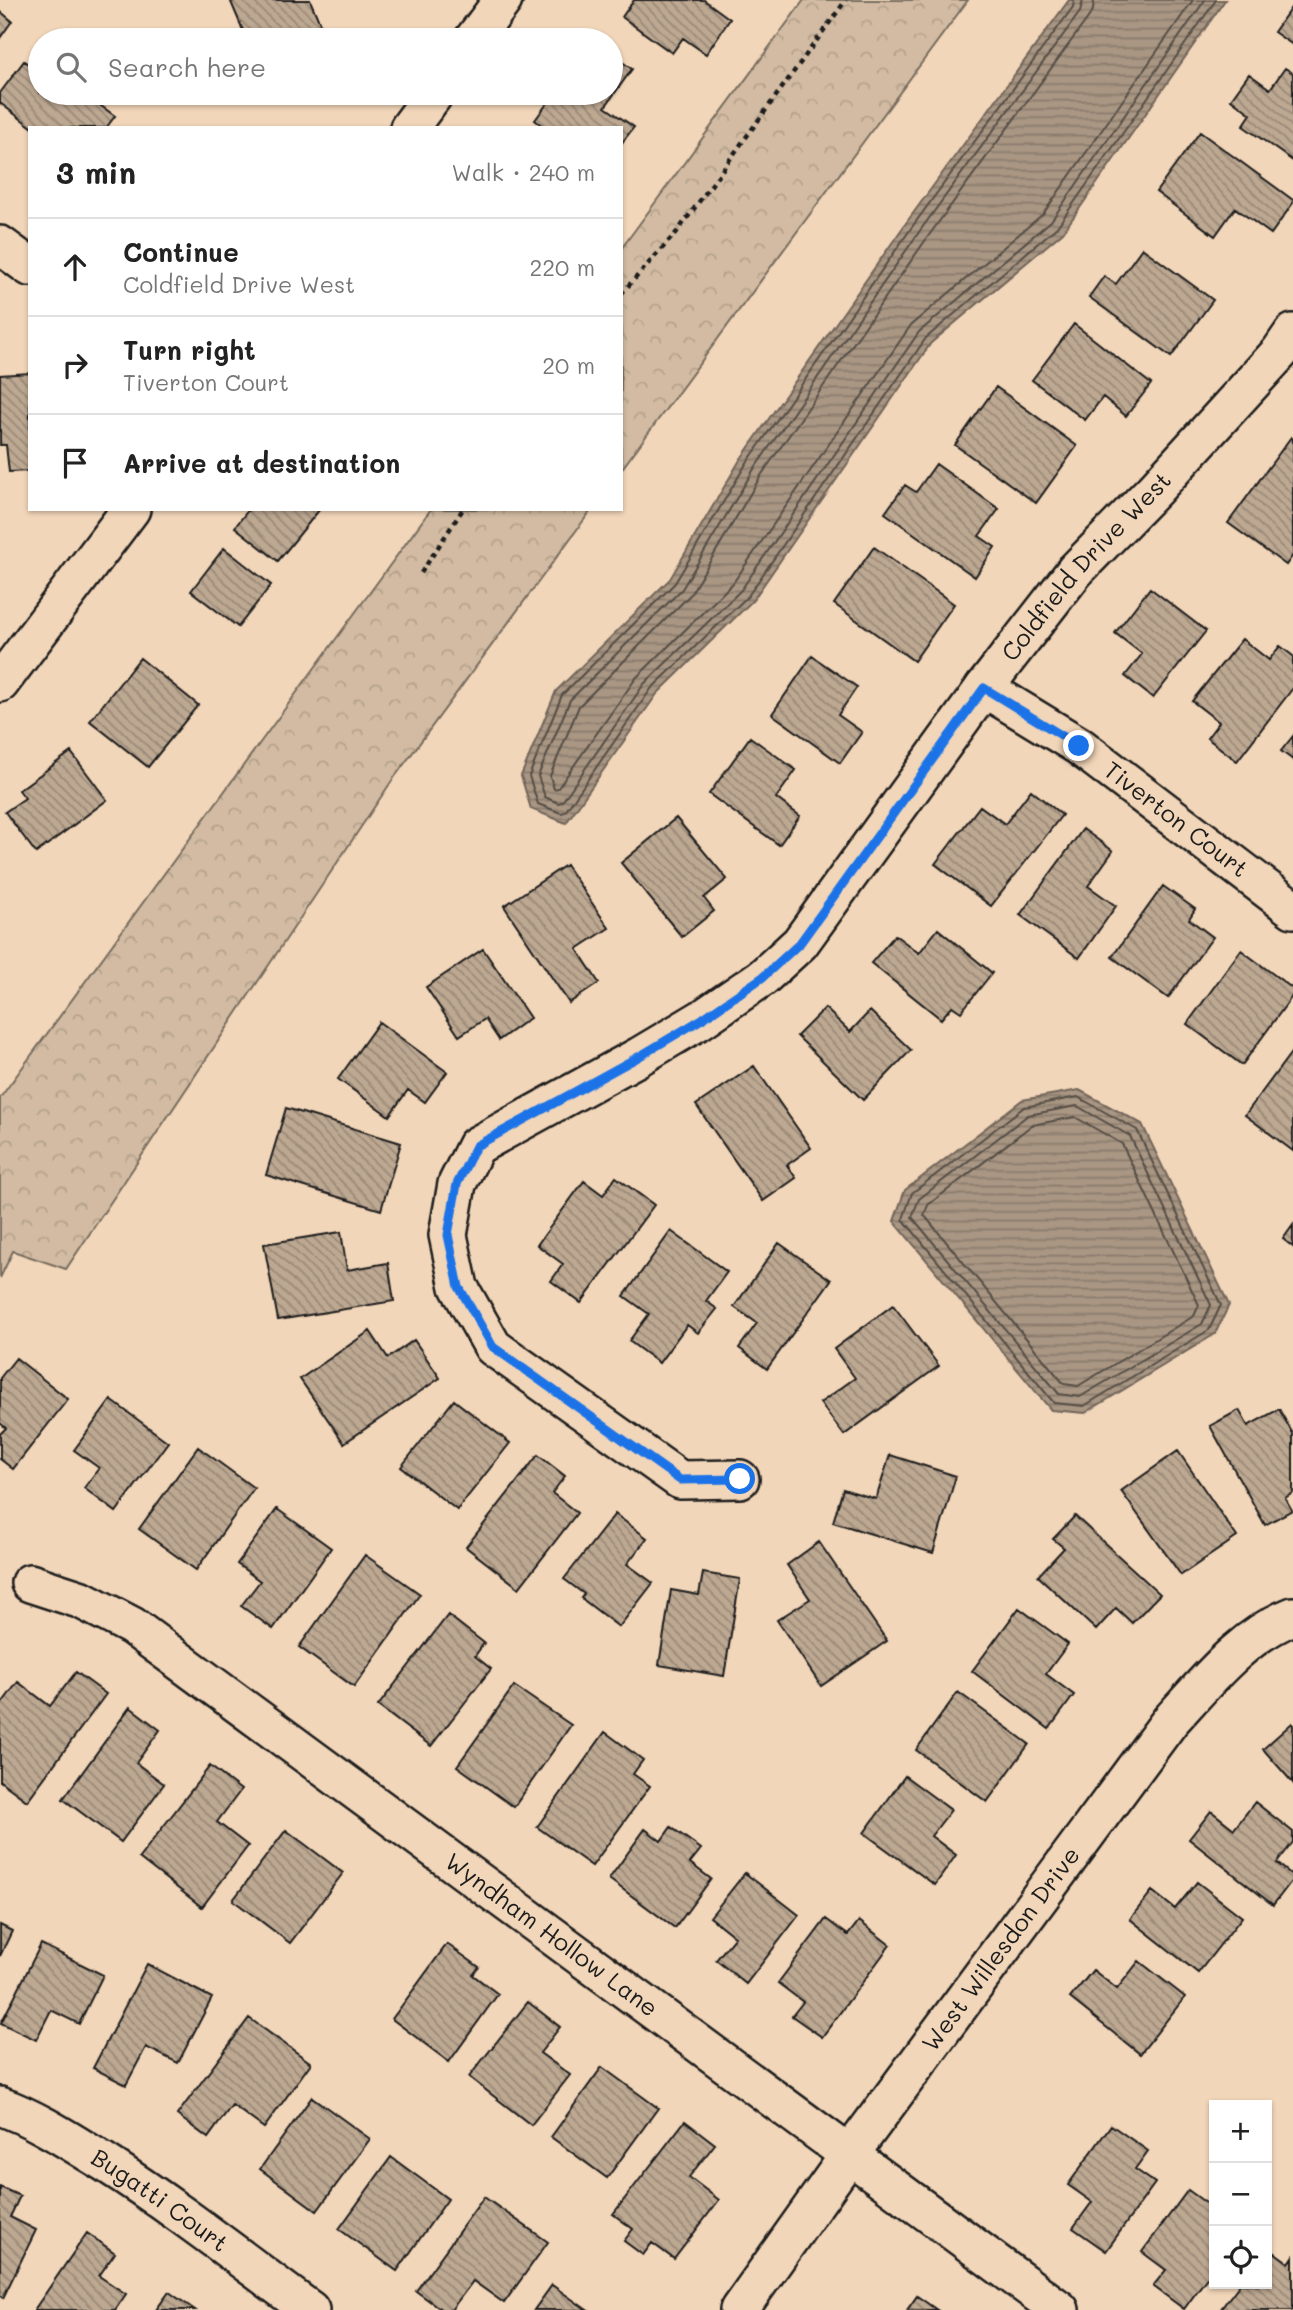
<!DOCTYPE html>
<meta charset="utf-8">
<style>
:root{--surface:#fff;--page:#f6f6f6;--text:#222;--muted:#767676;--line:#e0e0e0}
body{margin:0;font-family:Mali,sans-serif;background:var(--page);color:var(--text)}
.controls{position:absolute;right:21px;bottom:21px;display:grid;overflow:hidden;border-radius:0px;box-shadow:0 2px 5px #0004}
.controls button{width:63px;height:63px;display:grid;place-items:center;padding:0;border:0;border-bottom:2px solid var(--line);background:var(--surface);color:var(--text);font:35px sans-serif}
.stop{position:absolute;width:21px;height:21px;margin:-16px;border:5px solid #1a73e8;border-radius:50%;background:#fff}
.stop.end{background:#1a73e8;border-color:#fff;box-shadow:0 2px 7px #0008}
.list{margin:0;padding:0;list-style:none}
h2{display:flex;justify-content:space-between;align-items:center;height:91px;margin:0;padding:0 28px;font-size:30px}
h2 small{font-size:23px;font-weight:400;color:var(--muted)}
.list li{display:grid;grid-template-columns:46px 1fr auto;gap:21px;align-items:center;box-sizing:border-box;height:98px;padding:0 28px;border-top:2px solid var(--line)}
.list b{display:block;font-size:26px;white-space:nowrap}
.list p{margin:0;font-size:23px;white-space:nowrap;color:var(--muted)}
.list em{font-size:23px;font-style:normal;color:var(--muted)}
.icon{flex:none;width:38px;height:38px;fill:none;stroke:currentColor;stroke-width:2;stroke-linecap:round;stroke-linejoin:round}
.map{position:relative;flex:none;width:1293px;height:2310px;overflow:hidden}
.search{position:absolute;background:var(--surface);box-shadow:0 2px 5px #0004;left:28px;top:28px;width:595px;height:77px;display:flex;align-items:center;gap:18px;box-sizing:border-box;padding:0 24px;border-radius:38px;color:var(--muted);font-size:26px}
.panel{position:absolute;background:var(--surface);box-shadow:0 2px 5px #0004;left:28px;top:126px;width:595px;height:385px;border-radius:0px}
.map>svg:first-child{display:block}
.forest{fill:url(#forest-crowns);stroke:#776c5f;stroke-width:2}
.water{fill:url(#water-rules);stroke:#71655a;stroke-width:2}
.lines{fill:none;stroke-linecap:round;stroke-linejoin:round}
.shore{stroke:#544d45;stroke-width:2}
.building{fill:url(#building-back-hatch);stroke:#1c1c1c;stroke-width:2}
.street-casing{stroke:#1c1c1c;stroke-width:42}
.path{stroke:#1c1c1c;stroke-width:4.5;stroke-dasharray:5 5;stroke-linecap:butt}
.street{stroke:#f2d6b9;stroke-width:37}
.route{stroke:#1a73e8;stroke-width:9}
.labels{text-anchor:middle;stroke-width:5;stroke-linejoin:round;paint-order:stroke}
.street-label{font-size:24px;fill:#1c1c1c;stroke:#f2d6b9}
</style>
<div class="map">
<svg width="1293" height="2310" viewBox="0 0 1293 2310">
<defs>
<pattern id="forest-crowns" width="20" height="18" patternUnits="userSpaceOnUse" patternTransform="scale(1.75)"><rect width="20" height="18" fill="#d2bba2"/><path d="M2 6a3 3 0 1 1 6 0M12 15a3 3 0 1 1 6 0" fill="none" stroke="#b4a08b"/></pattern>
<pattern id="water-rules" width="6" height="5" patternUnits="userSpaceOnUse" patternTransform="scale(1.75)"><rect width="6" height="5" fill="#a99683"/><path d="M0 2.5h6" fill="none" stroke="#897a6a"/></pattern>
<pattern id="building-back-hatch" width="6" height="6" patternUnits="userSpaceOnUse" patternTransform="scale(1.75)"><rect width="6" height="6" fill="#bda892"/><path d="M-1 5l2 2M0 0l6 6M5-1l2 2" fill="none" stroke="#998876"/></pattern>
</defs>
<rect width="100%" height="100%" fill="#f2d6b9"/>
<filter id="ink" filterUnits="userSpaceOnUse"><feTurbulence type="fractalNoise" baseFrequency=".0143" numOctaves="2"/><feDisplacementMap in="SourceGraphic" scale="14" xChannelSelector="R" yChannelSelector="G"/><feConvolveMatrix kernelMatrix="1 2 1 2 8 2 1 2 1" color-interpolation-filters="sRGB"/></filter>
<g filter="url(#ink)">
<path class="forest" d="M 804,0 L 968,0 L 621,470 L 621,249 Z
M 431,509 L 592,509 L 391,782 L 66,1269 L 13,1251 L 0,1278 L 0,1098 Z"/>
<path class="water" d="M 1069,0 L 1225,0 L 1063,232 L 931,343 L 753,600 L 657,694 L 566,823 L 531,809 L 521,776 L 556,691 L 670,579 L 740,460 L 906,223 Z
M 1079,1090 L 1142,1124 L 1229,1305 L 1215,1334 L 1085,1413 L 1051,1410 L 894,1221 L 905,1190 L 1022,1100 Z"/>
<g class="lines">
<path class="shore" d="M 1074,0 L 1073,7 L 912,227 L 746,464 L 675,583 L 562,695 L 529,776 L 538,804 L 561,813 L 565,812 L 651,689 L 748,596 L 926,338 L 1057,227 L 1216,0
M 1083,0 L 1080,12 L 919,232 L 754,469 L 682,589 L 570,700 L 538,776 L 545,797 L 558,803 L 562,802 L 644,684 L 741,590 L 919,332 L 1051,221 L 1205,0
M 1094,0 L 1093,10 L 1088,18 L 927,238 L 762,474 L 690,595 L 579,706 L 550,776 L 554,789 L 558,788 L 636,678 L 733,583 L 911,325 L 1043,214 L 1193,0
M 1078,1097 L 1137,1130 L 1221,1305 L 1209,1330 L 1084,1406 L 1054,1403 L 903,1219 L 912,1193 L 1024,1107 Z
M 1077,1106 L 1130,1136 L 1211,1305 L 1202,1324 L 1080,1397 L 1059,1394 L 912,1217 L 919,1199 L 1028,1115 Z
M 1075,1117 L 1122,1144 L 1199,1305 L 1194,1316 L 1078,1386 L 1064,1384 L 924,1215 L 928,1205 L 1032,1125 Z"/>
</g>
<path class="building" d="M 235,0 L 310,0 L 327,40 L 247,40 L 231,2 Z
M 634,0 L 704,0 L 730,19 L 706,54 L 683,38 L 672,53 L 622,17 Z
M 1293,5 L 1293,45 L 1274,32 Z
M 0,11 L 12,21 L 0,38 Z
M 611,54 L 632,69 L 605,107 L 634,127 L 621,144 L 621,128 L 545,128 L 535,120 L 555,93 L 611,93 Z
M 24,61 L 40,73 L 40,93 L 83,93 L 115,116 L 106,128 L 33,128 L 0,103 L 0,93 Z
M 1285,68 L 1293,73 L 1293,161 L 1243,126 L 1251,114 L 1231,99 L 1249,74 L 1270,89 Z
M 1200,132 L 1293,200 L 1293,203 L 1271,234 L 1235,208 L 1215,236 L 1156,192 Z
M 1142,248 L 1213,300 L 1171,357 L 1089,297 L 1104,276 L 1116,284 Z
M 1074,324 L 1151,384 L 1126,416 L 1103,397 L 1085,420 L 1032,380 Z
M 30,373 L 30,471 L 9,472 L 6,445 L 0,445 L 0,375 Z
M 996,387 L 1077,446 L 1036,503 L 955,445 Z
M 1291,437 L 1293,439 L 1293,555 L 1286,565 L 1228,523 Z
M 936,464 L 999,509 L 979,536 L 995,547 L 975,577 L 885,513 L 905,485 L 916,492 Z
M 249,509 L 320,509 L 278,561 L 235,527 Z
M 874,547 L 954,604 L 914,661 L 834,604 Z
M 224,548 L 271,585 L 238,627 L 191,591 Z
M 1150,588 L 1206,631 L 1153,698 L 1125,676 L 1142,654 L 1115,633 Z
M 1242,639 L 1269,660 L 1280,646 L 1293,656 L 1293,688 L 1237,761 L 1207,738 L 1219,722 L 1192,701 Z
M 812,656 L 857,687 L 838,715 L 862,732 L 840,763 L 772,714 Z
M 140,658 L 198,705 L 148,767 L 90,721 Z
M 1293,736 L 1293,760 L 1281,751 Z
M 750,737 L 796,770 L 776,798 L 800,816 L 779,845 L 709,794 Z
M 71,752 L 107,800 L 36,853 L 5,812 L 25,798 L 19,790 Z
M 1031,790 L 1062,815 L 991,906 L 935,864 L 980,806 L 1005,824 Z
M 676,818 L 727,879 L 704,898 L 714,911 L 682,937 L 621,863 Z
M 1083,829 L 1113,851 L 1088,886 L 1116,906 L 1079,958 L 1020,915 Z
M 566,865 L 609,928 L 577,949 L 599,983 L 569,1003 L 504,906 Z
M 1163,886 L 1195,909 L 1189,919 L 1213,937 L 1168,998 L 1112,957 Z
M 938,929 L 992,973 L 961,1012 L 952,1006 L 941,1019 L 871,963 L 895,935 L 919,953 Z
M 483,949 L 530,1018 L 499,1040 L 485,1019 L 459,1036 L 426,987 Z
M 1241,950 L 1293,989 L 1293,995 L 1242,1065 L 1187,1024 Z
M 825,1008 L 850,1032 L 870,1011 L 911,1050 L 863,1100 L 797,1036 Z
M 379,1022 L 447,1072 L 425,1102 L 408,1090 L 389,1116 L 338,1079 Z
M 1293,1050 L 1293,1151 L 1245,1115 Z
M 754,1066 L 811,1148 L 787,1165 L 796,1178 L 763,1201 L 696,1105 Z
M 286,1108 L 401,1143 L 381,1210 L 266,1175 Z
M 616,1177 L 654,1205 L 581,1303 L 551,1281 L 563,1264 L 537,1245 L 584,1181 L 603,1195 Z
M 1293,1225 L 1293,1247 L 1283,1239 Z
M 671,1231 L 727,1272 L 706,1301 L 717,1309 L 698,1333 L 687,1325 L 659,1363 L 629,1341 L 649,1314 L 624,1296 Z
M 341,1232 L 347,1270 L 388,1263 L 394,1301 L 278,1320 L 264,1244 Z
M 779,1243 L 831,1280 L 767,1369 L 739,1348 L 757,1323 L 734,1307 Z
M 893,1305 L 939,1366 L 844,1435 L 820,1403 L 855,1378 L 834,1349 Z
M 370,1331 L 388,1358 L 414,1340 L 440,1378 L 344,1443 L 300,1379 Z
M 16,1358 L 68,1399 L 13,1469 L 0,1459 L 0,1434 L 6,1428 L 0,1423 L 0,1378 Z
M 111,1400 L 168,1442 L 116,1512 L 84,1488 L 99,1468 L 74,1450 Z
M 454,1400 L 510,1443 L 457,1510 L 401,1467 Z
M 1279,1409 L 1293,1434 L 1293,1493 L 1285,1498 L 1292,1510 L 1265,1525 L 1210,1426 L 1239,1410 L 1248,1426 Z
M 198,1447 L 254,1488 L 196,1570 L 139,1529 Z
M 1178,1451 L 1237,1537 L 1181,1575 L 1121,1491 Z
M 538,1455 L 565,1476 L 552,1493 L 577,1513 L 519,1588 L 466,1547 Z
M 890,1455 L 956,1476 L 933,1553 L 833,1522 L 843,1489 L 876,1499 Z
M 277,1509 L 331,1548 L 273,1629 L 241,1606 L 260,1581 L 237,1564 Z
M 615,1514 L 647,1538 L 627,1564 L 653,1583 L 619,1627 L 581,1598 L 584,1594 L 564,1579 Z
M 1075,1516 L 1160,1594 L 1132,1623 L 1116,1608 L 1096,1630 L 1038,1576 L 1064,1548 L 1053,1539 Z
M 819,1542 L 887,1641 L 821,1686 L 777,1620 L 810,1599 L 787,1565 Z
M 365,1555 L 420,1594 L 354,1687 L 299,1647 Z
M 703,1573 L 740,1579 L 724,1676 L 659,1665 L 671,1590 L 699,1595 Z
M 1019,1608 L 1068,1644 L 1046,1674 L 1074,1695 L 1049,1729 L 972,1671 Z
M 448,1615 L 484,1643 L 475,1656 L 491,1669 L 431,1746 L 378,1706 Z
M 76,1672 L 106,1694 L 27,1801 L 0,1781 L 0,1706 L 18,1682 L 50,1706 Z
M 514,1686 L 571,1725 L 514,1807 L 457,1766 Z
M 958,1692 L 1029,1744 L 987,1802 L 916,1750 Z
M 130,1707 L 160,1730 L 136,1763 L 164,1784 L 121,1842 L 63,1799 Z
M 1292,1723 L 1293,1725 L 1293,1783 L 1263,1749 Z
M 605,1732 L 643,1760 L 633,1774 L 650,1786 L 592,1866 L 537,1827 Z
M 210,1766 L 241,1790 L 217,1822 L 248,1846 L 202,1907 L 139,1858 Z
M 905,1776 L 951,1810 L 931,1836 L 956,1855 L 935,1885 L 864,1833 Z
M 1255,1802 L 1293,1832 L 1293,1842 L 1277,1863 L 1293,1876 L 1293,1879 L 1273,1905 L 1189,1839 L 1211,1811 L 1234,1829 Z
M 671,1827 L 701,1849 L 690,1863 L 711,1879 L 675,1928 L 609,1879 L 645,1829 L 661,1841 Z
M 286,1830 L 343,1873 L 290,1943 L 233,1900 Z
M 745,1873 L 799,1915 L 746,1984 L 716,1960 L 735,1937 L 710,1917 Z
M 1197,1882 L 1242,1917 L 1198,1973 L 1130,1919 L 1152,1891 L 1175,1909 Z
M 826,1919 L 848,1935 L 859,1921 L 890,1945 L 822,2037 L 792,2016 L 803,2002 L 778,1983 Z
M 0,1925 L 12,1931 L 0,1956 Z
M 41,1944 L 103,1975 L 79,2024 L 51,2010 L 36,2040 L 1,2023 Z
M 447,1944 L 479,1967 L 473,1975 L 498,1994 L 449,2062 L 392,2019 Z
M 1139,1961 L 1185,1997 L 1140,2054 L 1070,1998 L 1093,1970 L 1117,1989 Z
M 147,1964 L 212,1998 L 178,2063 L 146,2047 L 126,2085 L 93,2068 Z
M 528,2002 L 560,2027 L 540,2053 L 570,2075 L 531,2125 L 469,2077 Z
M 249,2018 L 311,2063 L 264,2128 L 232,2105 L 208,2138 L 177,2115 Z
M 602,2067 L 658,2108 L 607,2178 L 551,2137 Z
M 312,2097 L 370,2139 L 317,2211 L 260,2169 Z
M 685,2121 L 715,2144 L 689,2177 L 719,2200 L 674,2259 L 652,2243 L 643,2255 L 624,2241 L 633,2229 L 613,2214 Z
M 1111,2125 L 1148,2151 L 1135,2169 L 1155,2183 L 1106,2251 L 1073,2228 L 1092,2202 L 1068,2185 Z
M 391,2157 L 448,2199 L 397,2271 L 339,2229 Z
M 0,2187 L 20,2196 L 10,2217 L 36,2230 L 3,2298 L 0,2296 Z
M 1188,2190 L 1210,2206 L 1214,2201 L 1214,2268 L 1184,2309 L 1153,2286 L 1166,2270 L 1142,2252 Z
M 484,2197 L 548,2242 L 504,2303 L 473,2281 L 451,2310 L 442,2310 L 416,2291 Z
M 87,2233 L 115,2253 L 99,2276 L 126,2294 L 115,2310 L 34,2310 Z
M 1267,2247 L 1289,2263 L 1293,2257 L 1293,2310 L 1220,2310 L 1240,2284 L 1267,2284 Z
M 552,2285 L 587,2310 L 534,2310 Z
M 169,2292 L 195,2310 L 156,2310 Z
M 917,2296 L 937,2310 L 907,2310 Z"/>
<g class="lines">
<g class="street-casing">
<g id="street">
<path d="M 473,40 L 503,0"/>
<path d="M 409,128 L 435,93"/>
<path d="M 0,245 L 30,267"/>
<path d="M 0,683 L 131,509"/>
<path id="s1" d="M 984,688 L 1079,746 L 1293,909"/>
<path id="s2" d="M 740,1479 L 680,1480 L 493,1347 L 459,1287 L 448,1235 L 457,1184 L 476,1146 L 640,1056 L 702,1019 L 763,977 L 800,943 L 984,688 L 1075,571 L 1155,489 L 1280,352 L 1293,333"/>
<path id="s3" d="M 30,1583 L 82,1600 L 132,1626 L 1060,2310"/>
<path id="s4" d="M 0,2106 C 37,2119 71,2142 104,2162 C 176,2208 242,2260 310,2310"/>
<path id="s5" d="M 739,2310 L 850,2154 L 1170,1721 C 1207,1681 1242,1636 1293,1616"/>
</g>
</g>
<path class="path" d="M 621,294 L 677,232 L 846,0
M 421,573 L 463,509"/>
<use href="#street" class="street"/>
</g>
</g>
<g class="lines" filter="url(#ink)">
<path class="route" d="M 740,1479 L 680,1480 L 493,1347 L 459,1287 L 448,1235 L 457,1184 L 476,1146 L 640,1056 L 702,1019 L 763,977 L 800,943 L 984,688 L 1079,746"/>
</g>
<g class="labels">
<g class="street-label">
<text dy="8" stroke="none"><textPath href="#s2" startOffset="1363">Coldfield Drive West</textPath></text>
<text dy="8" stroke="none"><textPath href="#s1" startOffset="233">Tiverton Court</textPath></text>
<text dy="8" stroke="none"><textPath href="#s3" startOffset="632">Wyndham Hollow Lane</textPath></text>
<text dy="8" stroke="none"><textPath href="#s5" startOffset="446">West Willesdon Drive</textPath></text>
<text dy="8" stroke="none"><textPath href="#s4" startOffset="186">Bugatti Court</textPath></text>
</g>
</g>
</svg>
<div class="controls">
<button>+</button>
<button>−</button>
<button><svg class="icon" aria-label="locate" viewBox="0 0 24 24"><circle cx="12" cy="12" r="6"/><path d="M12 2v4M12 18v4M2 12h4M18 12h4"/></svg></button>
</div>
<div class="stop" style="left:740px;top:1479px"></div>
<div class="stop end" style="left:1079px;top:746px"></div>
<div class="search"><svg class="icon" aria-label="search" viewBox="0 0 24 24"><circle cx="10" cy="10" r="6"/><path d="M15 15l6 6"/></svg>Search here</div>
<section class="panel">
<h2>3 min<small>Walk · 240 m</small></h2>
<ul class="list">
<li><svg class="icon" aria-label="ahead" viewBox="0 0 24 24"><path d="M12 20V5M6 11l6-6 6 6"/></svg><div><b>Continue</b><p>Coldfield Drive West</p></div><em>220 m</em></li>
<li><svg class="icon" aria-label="right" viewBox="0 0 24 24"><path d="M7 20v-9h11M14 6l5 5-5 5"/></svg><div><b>Turn right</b><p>Tiverton Court</p></div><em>20 m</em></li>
<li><svg class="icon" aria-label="arrive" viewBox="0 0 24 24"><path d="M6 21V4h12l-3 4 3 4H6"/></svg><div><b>Arrive at destination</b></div></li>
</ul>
</section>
</div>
